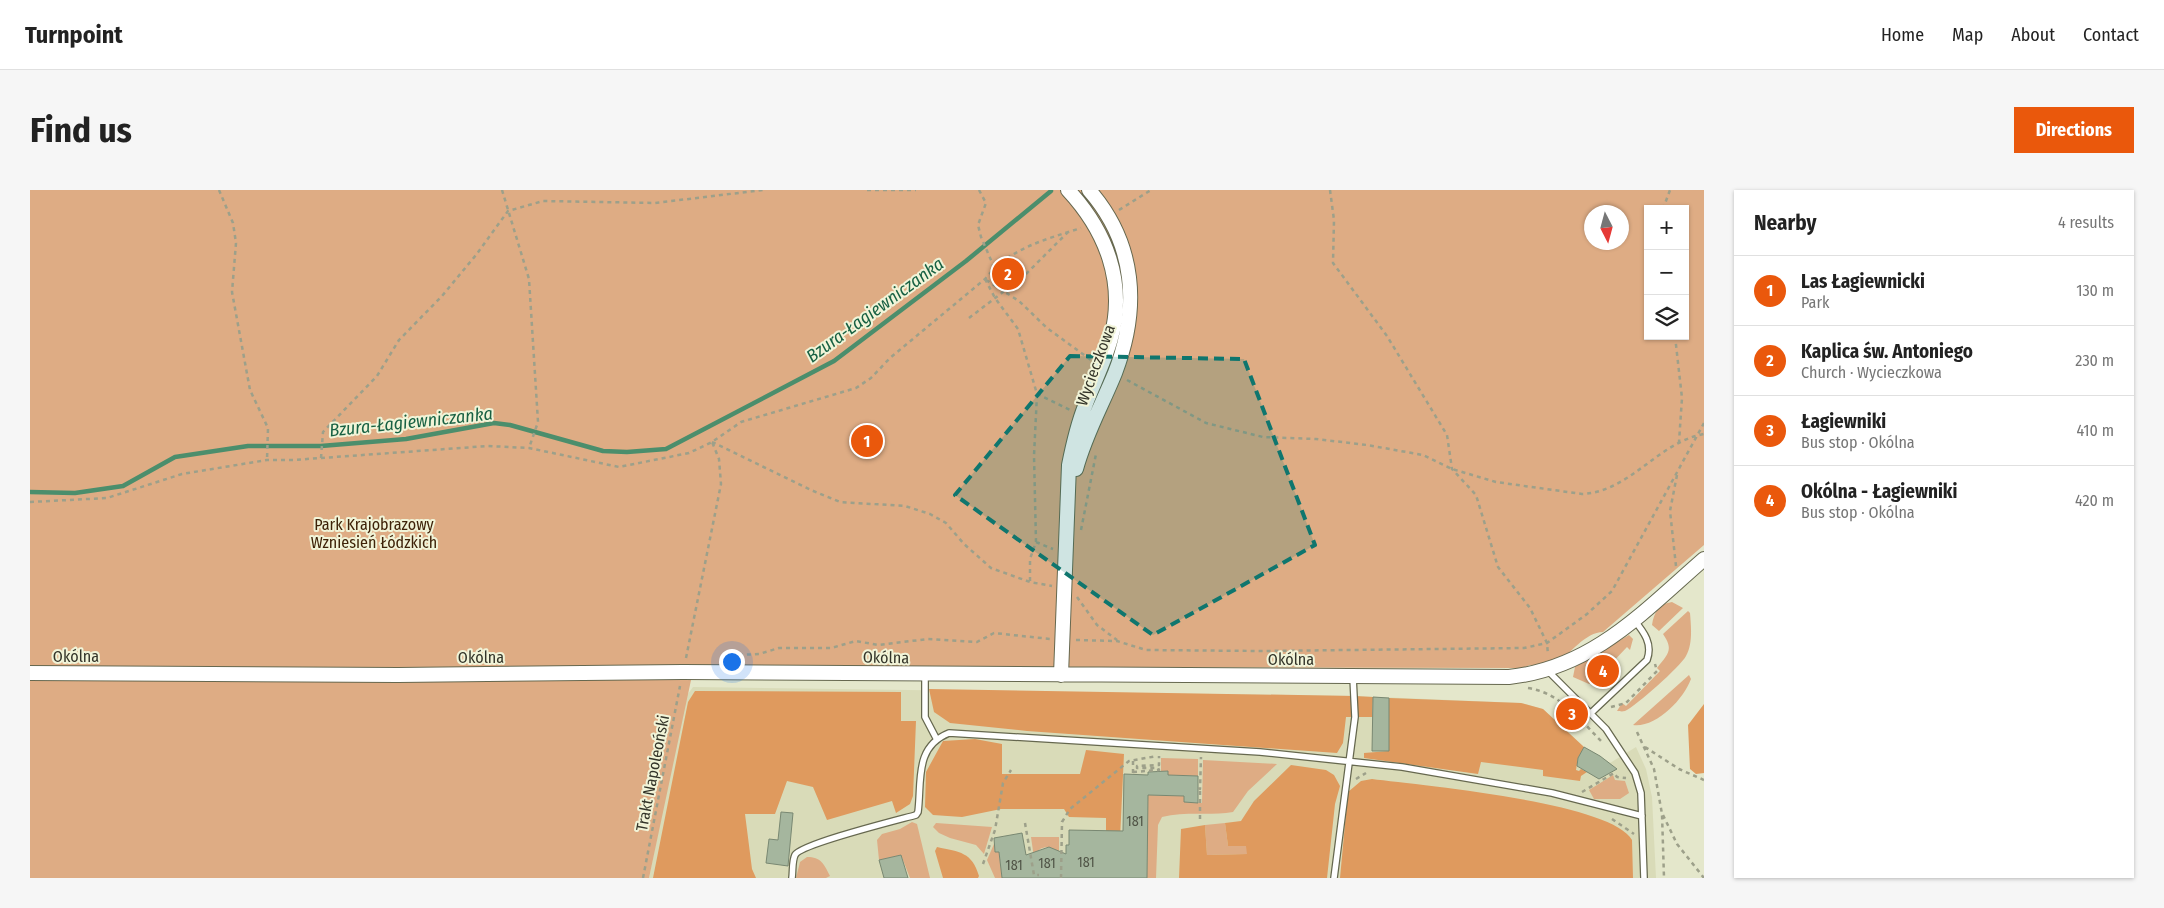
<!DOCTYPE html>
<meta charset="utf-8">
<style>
:root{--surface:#fff;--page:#f6f6f6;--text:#222;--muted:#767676;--line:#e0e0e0;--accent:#ea580c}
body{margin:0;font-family:"Fira Sans Condensed",sans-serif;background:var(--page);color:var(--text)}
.controls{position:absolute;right:15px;top:15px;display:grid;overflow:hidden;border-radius:0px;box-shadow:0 1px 4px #0004}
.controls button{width:45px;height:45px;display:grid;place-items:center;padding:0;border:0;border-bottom:1px solid var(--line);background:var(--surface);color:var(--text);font:25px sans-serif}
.compass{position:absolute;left:1554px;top:15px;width:45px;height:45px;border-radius:50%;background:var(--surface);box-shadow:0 1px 4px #0004;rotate:174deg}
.you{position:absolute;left:701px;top:471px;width:18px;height:18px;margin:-12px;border:4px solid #fff;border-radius:50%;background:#1a73e8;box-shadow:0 0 0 8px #1a73e833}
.badge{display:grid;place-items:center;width:32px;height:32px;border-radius:50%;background:var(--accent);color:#fff;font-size:16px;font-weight:700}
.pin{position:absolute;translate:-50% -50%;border:2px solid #fff;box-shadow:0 1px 5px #0006}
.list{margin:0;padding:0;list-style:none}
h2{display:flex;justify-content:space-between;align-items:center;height:65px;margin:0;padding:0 20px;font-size:21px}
h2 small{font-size:16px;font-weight:400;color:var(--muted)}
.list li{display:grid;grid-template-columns:32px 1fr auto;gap:15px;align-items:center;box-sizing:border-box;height:70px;padding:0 20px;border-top:1px solid var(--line)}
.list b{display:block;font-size:19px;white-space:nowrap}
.list p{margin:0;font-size:16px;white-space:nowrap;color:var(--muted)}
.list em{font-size:16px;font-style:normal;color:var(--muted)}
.icon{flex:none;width:28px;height:28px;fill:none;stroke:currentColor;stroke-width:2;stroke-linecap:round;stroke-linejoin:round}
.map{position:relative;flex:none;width:1674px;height:688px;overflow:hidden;border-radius:0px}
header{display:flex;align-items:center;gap:30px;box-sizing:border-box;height:70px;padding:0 25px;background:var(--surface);border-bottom:1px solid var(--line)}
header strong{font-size:24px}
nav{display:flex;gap:28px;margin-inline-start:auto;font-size:18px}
.intro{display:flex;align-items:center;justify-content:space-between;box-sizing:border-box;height:120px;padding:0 30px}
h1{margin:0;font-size:35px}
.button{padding:12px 22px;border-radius:0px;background:var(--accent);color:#fff;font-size:18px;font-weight:700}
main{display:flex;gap:30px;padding:0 30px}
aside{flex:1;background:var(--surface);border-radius:0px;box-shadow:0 1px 4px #0004}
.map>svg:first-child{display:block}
.built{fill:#d9dbb8}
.green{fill:#deac84;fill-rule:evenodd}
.forest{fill:#df9a5e}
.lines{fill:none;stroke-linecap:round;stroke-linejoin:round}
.stream{stroke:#4b8e6c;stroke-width:4.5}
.building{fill:#a5b69e;stroke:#798872}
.service-casing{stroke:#66684f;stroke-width:8}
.tertiary-casing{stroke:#66684f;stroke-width:16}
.path{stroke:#9da08a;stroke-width:2.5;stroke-dasharray:4 4;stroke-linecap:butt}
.service{stroke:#fff;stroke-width:5.5}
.tertiary{stroke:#fff;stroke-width:14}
.marked{fill:#0f766e;fill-opacity:0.2;stroke:#0f766e;stroke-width:4;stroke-dasharray:10 6;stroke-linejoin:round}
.labels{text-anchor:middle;stroke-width:4;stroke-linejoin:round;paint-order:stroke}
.number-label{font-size:14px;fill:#505446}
.street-label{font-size:16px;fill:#333429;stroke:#f1f4d8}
.park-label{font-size:16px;fill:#3e2208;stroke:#f1f4d8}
.water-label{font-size:18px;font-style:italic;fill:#186143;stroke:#f1f4d8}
</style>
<header>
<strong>Turnpoint</strong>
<nav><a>Home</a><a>Map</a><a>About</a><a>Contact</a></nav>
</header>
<div class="intro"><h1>Find us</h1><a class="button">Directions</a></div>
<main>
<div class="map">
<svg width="1674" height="688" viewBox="0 0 1674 688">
<rect width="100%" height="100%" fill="#e4e7cb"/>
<path class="built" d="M 663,497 L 1325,506 L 1491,513 L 1513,519 L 1554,557 L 1580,573 L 1606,557 L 1616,579 L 1622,607 L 1626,688 L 619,688 L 655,508 Z"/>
<path class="green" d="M 0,0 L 1674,0 L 1674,355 L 1573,442 C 1556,442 1539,464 1526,475 L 1500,475 L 1492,478 L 664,476 L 619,688 L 0,688 ZM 1618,19 L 1655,19 L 1655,146 L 1618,146 ZM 1562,22 L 1592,22 L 1592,52 L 1562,52 Z
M 1642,412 L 1653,418 L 1629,441 L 1622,435 C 1624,422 1629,414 1642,412 Z
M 1658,421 L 1660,423 C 1661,436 1663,454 1656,466 C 1650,477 1606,516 1595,521 C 1591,522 1590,521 1587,521 L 1592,513 L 1596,516 L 1630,481 L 1627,478 C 1638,464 1644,460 1633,444 Z
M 1599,445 L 1603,449 L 1600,460 L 1597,457 L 1580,475 L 1577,472 L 1570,479 L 1572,482 L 1563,488 L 1565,492 L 1559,494 L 1543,487 L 1545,477 Z
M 1659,485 L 1661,489 C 1653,510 1626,538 1603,535 Z
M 1131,568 L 1168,569 L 1168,586 L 1138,585 L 1138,581 L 1131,581 Z
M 1173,570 L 1247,574 L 1218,601 L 1203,622 C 1180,626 1155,621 1132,627 L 1128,635 L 1126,688 L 1117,688 L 1118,605 L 1154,606 L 1154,612 L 1172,613 Z
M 1583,585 L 1585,590 L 1595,591 L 1599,603 L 1590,609 L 1564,609 L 1559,600 Z
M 882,632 L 887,634 L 900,688 L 880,688 L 871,665 L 849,670 L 847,650 L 852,644 L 870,639 Z
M 906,633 L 962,637 L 954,664 L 946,655 L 920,648 L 909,643 L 903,637 Z
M 1195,633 L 1198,656 L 1217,656 L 1217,664 L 1177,665 L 1175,635 Z
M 1001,647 L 1029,647 L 1029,667 C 1025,658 1018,655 1010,659 L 1004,668 Z
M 964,654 L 965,662 L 969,662 L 972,688 L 965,688 L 957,670 Z
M 777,667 C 791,667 794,674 800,686 L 796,688 L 766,688 L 770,672 Z"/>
<path class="forest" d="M 899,499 L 1325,506 L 1343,507 L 1342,527 L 1316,527 L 1313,553 L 1307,563 L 997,541 L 920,533 L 904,522 Z
M 665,501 L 871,502 L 871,531 L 886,531 L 883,606 L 880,614 L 866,623 L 862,611 L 797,630 L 783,597 L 757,591 L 745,624 L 715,624 L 722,679 L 726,688 L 623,688 L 658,512 Z
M 1359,508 L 1491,513 L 1513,519 L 1554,557 L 1548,568 L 1546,580 L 1549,581 L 1551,579 L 1557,582 L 1551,586 L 1550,591 L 1513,586 L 1513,580 L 1451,572 L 1448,584 L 1334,568 L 1334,563 L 1359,561 Z
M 1674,514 L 1674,583 L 1666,584 L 1660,579 L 1658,535 Z
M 945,549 L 972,554 L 972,584 L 1050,584 L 1056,560 L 1094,564 L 1090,649 L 1076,649 L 1076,628 L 1039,627 L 1034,619 L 971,619 L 932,627 L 903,625 L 895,617 L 896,582 L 913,551 Z
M 1261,575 L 1296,580 L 1304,585 L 1310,596 L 1305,614 L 1297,688 L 1149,688 L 1151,639 L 1175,635 L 1177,665 L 1217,664 L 1216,656 L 1198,656 L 1195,633 L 1211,631 L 1224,611 Z
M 1342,589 C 1388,595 1582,612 1602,650 L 1603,688 L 1310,688 L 1318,602 L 1331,591 Z
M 907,657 C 930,662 942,662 949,686 L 948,688 L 913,688 L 905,661 Z"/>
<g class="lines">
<path class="stream" d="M 0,302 L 45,303 L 93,296 L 145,267 L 218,256 L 291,256 L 376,249 L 464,233 L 480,235 L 573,261 L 597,262 L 636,259 L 804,171 L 936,71 L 1021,1"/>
</g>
<path class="building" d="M 982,74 L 986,78 L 987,84 L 979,93 L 968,85 L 976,76 Z
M 1343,507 L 1359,508 L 1359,561 L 1342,561 Z
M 1554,557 L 1570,566 L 1587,579 L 1569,589 L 1547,576 L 1548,568 Z
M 1138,581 L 1138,585 L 1168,586 L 1168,613 L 1154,612 L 1154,606 L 1118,605 L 1117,688 L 972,688 L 969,662 L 965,662 L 964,648 L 992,643 L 996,665 L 1019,657 L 1036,664 L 1036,655 L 1039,655 L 1039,640 L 1093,641 L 1094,584 L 1118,585 L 1118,582 Z
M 751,622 L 763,623 L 758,676 L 736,673 L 739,649 L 748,650 Z
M 871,665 L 878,688 L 854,688 L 849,670 Z"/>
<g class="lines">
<g class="service-casing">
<path id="service" d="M 1517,480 L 1576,539 L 1605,583 L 1611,603 L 1614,688
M 895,484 L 895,527 L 906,548
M 1561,523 L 1617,470 C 1623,454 1614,442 1604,430
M 762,688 C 763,681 762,671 765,665 C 771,654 868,630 886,625 L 888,622 C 892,591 884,557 919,543 L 1230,562 L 1372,577 L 1522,603 L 1612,626
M 1304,688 L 1325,527 L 1323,487"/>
</g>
<g class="tertiary-casing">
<path id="tertiary" d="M 1046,279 C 1055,245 1072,215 1085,183 C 1110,118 1106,54 1059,0
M 0,483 L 368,485 L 653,482 L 1479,487 C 1563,478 1614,421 1674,369
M 1031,485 L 1039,275 C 1043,255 1047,236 1055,216 C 1063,194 1075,171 1081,148 C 1096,92 1076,41 1038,0"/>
</g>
<path class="path" d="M 189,0 L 203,33 L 206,53 L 202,102 L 220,200 L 238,238 L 237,270
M 472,0 L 499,89 L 508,232 L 499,258
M 837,0 L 886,0
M 949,0 L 956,13 L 948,35 L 951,47 L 964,77
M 1300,0 L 1304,30 L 1303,73 L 1357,146 L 1417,245 L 1422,279 L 1446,305 L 1468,377 L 1500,418 L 1517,453 L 1518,465
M 1633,19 L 1640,0
M 1089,20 L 1121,0
M 955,89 L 965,108 L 988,139 L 1007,204 L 1004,266 L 1006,352 L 1000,369 L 1000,391
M 956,90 L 989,111 L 1017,138 L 1061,170
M 939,128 L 994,86 L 1038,42
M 1645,146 L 1652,208 L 1649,252
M 1097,190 L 1176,233 L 1233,247 L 1286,249 L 1337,255 L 1393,265 L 1422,279 L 1466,292 L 1552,304 C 1600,302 1628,252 1674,244
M 1007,204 L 1040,220
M 682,252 L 781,300 L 810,312 L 875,316 L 900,324 L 916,333 L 934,354 L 961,378 L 1000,392 L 1022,396
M 291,268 L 293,242 L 347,186 L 369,150 L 412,106 L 446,65 L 478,21 L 513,11 L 625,13 L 733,0
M 0,312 L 77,308 L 152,284 L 237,270 L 263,270 L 458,256 L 499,258 L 589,277 L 659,263 L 682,252 L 711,232 L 826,198 L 841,188 L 860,168 L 955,89 C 980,58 1014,50 1051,38
M 1051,340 L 1066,264
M 1006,352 L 1023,359
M 1646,376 L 1640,321 L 1647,285
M 1047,407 L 1067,435 L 1087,450
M 1046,450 L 1087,451 L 1116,460 L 1231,461 L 1494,458 L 1517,453 L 1557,424 L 1582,401 L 1674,233
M 656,468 L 691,294 L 689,269 L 682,252
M 702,469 L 709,465 L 729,464 L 749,458 L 801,458 L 826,451 L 848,455 L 898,449 L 947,452 L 964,443 L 1020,449
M 1498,498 C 1531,503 1550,530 1572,552
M 1581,517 L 1596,513 L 1627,481 L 1625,474
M 1607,542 L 1624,579 L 1632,624 L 1634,688
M 1615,557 L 1649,579 L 1674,590
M 1103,571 L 1103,585
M 1103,582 L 1129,580 L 1128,578 L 1107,578 L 1107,576 L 1129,575 L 1129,566
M 1326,589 L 1336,583
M 1168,598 L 1170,599 L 1171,567
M 1552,602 L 1584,583 L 1587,587 L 1596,588
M 1633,625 L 1647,654 L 1674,688
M 1170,629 L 1170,599
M 1582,629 L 1604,644
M 995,633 L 1004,685 L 1009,685
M 953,674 L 965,640 L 973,593 L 981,580
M 613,688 L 650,496
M 1031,688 L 1032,632 L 1040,619 L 1099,571 L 1127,566"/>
<use href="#service" class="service"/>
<use href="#tertiary" class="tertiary"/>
</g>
<path class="marked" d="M 1040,166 L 1214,169 L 1285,355 L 1123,445 L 925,305 Z"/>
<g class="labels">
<g class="number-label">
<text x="1105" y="636">181</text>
<text x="1056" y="677">181</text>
<text x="1017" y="678">181</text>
<text x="984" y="680">181</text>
</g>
<g class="street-label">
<text transform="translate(1065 175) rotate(-70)" y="6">Wycieczkowa</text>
<text x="46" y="472">Okólna</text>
<text x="451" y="473">Okólna</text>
<text transform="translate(856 467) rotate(1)" y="6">Okólna</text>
<text x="1261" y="475">Okólna</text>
<text transform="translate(622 583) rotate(-79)" y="6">Trakt Napoleoński</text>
</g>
<g class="park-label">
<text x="344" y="340">Park Krajobrazowy<tspan x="344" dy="18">Wzniesień Łódzkich</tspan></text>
</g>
<g class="water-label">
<text transform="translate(845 120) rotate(-36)" y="6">Bzura-Łagiewniczanka</text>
<text transform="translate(381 232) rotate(-6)" y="6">Bzura-Łagiewniczanka</text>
</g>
</g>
</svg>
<div class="controls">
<button>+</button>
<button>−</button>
<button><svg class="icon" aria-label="layers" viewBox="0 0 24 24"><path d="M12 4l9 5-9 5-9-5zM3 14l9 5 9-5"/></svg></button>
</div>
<svg class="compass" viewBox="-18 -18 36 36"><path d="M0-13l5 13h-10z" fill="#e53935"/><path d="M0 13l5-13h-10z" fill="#767676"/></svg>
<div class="you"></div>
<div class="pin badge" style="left:837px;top:251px">1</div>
<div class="pin badge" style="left:978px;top:84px">2</div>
<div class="pin badge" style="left:1542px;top:524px">3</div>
<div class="pin badge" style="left:1573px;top:481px">4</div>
</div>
<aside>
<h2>Nearby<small>4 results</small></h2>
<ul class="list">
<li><span class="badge">1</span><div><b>Las Łagiewnicki</b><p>Park</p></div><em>130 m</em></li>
<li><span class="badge">2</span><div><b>Kaplica św. Antoniego</b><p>Church · Wycieczkowa</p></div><em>230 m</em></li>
<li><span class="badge">3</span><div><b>Łagiewniki</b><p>Bus stop · Okólna</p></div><em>410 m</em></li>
<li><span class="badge">4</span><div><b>Okólna - Łagiewniki</b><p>Bus stop · Okólna</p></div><em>420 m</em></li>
</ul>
</aside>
</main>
